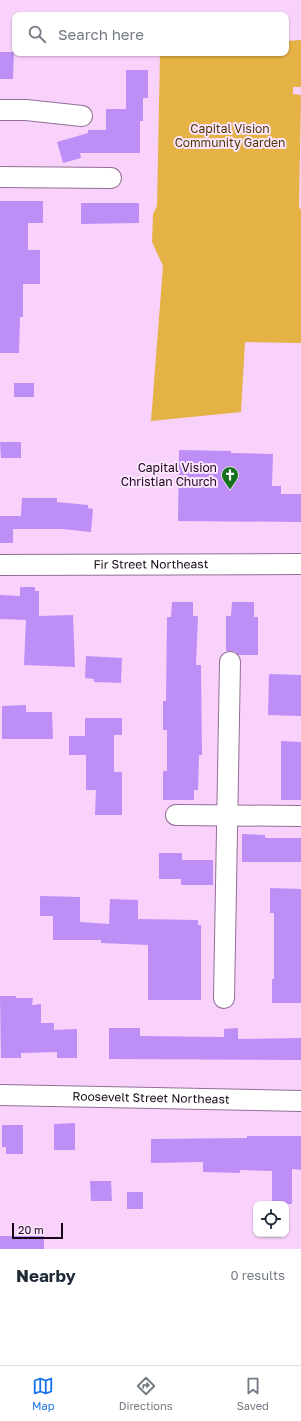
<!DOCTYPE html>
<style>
:root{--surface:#fff;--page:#f6f6f7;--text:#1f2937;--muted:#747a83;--line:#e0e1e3;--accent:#1a73e8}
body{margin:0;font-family:"Golos Text",sans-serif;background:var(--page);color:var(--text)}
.controls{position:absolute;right:12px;bottom:12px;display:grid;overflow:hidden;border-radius:8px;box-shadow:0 1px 3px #0004}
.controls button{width:36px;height:36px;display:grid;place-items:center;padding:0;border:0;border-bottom:1px solid var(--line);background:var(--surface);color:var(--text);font:20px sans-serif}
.scale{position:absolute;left:12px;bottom:10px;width:51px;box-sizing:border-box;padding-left:4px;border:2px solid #160917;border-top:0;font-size:11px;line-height:14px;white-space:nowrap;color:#160917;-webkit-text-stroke:3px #fde5ff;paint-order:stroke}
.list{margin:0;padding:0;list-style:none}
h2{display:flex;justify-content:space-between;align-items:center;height:52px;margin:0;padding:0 16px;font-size:17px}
h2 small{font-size:13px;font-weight:400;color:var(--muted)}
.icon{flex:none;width:22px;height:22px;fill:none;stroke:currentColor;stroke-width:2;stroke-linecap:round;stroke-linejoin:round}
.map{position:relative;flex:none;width:301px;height:1249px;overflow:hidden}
.search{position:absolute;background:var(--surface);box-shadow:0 1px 3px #0004;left:12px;right:12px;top:12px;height:44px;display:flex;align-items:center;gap:10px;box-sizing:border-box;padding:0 14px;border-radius:8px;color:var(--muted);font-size:15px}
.sheet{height:116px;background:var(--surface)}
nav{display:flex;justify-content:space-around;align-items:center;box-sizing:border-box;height:56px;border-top:1px solid var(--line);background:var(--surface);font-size:11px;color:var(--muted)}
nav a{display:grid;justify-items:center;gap:2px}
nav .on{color:var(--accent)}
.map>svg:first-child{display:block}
.green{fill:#e4b245}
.building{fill:#bd8ef6}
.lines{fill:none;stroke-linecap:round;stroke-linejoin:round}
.minor-casing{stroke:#916f95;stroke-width:22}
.minor{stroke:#fff;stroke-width:20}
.labels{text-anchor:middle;stroke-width:4;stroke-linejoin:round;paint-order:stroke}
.park-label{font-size:12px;fill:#4e3800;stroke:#fde5ff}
.poi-label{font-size:12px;fill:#160917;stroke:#fde5ff;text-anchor:end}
.street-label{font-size:12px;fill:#160917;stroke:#fde5ff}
</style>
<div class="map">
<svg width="301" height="1249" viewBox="0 0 301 1249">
<rect width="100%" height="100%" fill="#f9d2fc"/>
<path class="green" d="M 301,40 L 301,87 L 293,87 L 293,94 L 301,95 L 299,208 L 301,209 L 301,343 L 245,342 L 241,412 L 151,421 L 163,266 L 152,242 L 153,214 L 157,206 L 160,53 L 286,53 L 286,41 Z"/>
<path class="building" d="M 0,52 L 14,52 L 13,79 L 0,79 Z
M 126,70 L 148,70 L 148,98 L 143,98 L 143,121 L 140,121 L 140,153 L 80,153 L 81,158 L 63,163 L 57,142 L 88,133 L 88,130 L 106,130 L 106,109 L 126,109 Z
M 0,201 L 43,201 L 43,223 L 28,223 L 28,250 L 40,250 L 40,284 L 23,284 L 23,317 L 20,317 L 19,353 L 0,353 Z
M 81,203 L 139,203 L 139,223 L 81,224 Z
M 14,383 L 34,383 L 34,397 L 14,397 Z
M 0,442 L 21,442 L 21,458 L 1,458 Z
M 179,450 L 231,451 L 231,453 L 273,454 L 272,486 L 281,486 L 281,494 L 301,494 L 301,522 L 178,521 Z
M 22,498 L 57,498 L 57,502 L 88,505 L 88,508 L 93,509 L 91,532 L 62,529 L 13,529 L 13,543 L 0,543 L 0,516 L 21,516 Z
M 20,587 L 35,587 L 35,591 L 39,591 L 39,616 L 73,615 L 75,667 L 24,665 L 26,620 L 0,619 L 0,595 L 20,596 Z
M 172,602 L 193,602 L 193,616 L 198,616 L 196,665 L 201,665 L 202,755 L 199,755 L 198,790 L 194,790 L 194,800 L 163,800 L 163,771 L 167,771 L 167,730 L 163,730 L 163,701 L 166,701 L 167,617 L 171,617 Z
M 232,602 L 254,602 L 254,617 L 258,617 L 258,655 L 238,655 L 236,652 L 231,651 L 226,651 L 226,616 L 231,616 Z
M 86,656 L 122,658 L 121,683 L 94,682 L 94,679 L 85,678 Z
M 269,674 L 301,675 L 301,716 L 268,715 Z
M 26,705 L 26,712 L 52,712 L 53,739 L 2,739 L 2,706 Z
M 85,718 L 122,718 L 122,735 L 114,735 L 114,772 L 122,772 L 122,815 L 95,815 L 96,790 L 86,790 L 86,755 L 69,755 L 69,736 L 85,736 Z
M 281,741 L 301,742 L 301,800 L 281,800 Z
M 242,834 L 265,835 L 265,838 L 301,838 L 301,862 L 242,862 Z
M 159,853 L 182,853 L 182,860 L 213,860 L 213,885 L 181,885 L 181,879 L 159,879 Z
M 270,888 L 301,889 L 301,1003 L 272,1003 L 272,979 L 274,979 L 274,913 L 270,913 Z
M 40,896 L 80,897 L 80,922 L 109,924 L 110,899 L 138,900 L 138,919 L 198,920 L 198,925 L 201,925 L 201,1000 L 148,1000 L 148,945 L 101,943 L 101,940 L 53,940 L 53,916 L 40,916 Z
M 0,996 L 16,996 L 16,998 L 33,998 L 32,1005 L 41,1004 L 41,1023 L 54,1023 L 54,1030 L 77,1029 L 77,1058 L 57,1058 L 57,1052 L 21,1053 L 21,1058 L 1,1058 Z
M 109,1028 L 140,1028 L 140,1036 L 224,1037 L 224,1029 L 238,1028 L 238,1039 L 301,1038 L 301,1060 L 109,1059 Z
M 75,1123 L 75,1150 L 54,1150 L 54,1124 Z
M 2,1125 L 23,1125 L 23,1154 L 6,1154 L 6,1147 L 2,1147 Z
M 247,1136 L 301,1136 L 301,1170 L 292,1169 L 292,1204 L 272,1204 L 272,1171 L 240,1170 L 240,1173 L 203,1172 L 203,1162 L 151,1163 L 151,1139 L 247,1138 Z
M 90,1181 L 111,1181 L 112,1201 L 91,1201 Z
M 127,1192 L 143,1192 L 143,1209 L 127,1209 Z
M 0,1236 L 44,1236 L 44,1249 L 0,1249 Z"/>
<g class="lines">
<g class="minor-casing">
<g id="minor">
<path d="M 0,110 L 26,110 L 82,116"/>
<path d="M 0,177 L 111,178"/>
<path id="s1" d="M 0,565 L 301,564"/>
<path d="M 176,815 L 301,816"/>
<path d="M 224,998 L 230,662"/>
<path id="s2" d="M 0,1095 L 301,1101"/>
</g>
</g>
<use href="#minor" class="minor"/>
</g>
<defs>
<g id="church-pin" transform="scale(0.9)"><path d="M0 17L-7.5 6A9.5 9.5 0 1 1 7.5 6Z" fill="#15701c" stroke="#fde5ff"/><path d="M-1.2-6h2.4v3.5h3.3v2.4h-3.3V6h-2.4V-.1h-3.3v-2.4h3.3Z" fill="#fff"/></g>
</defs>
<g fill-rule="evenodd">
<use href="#church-pin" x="230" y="475"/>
</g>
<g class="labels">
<g class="park-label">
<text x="230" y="133">Capital Vision<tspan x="230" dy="14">Community Garden</tspan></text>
</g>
<g class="poi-label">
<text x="217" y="472">Capital Vision<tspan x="217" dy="14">Christian Church</tspan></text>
</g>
<g class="street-label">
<text dy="4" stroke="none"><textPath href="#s1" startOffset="151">Fir Street Northeast</textPath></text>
<text dy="4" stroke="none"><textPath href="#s2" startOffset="151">Roosevelt Street Northeast</textPath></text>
</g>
</g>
</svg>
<div class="controls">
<button><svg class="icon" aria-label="locate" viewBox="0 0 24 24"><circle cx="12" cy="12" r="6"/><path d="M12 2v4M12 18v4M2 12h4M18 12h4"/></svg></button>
</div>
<div class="scale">20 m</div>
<div class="search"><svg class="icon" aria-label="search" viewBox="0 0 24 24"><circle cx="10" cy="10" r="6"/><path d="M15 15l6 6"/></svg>Search here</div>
</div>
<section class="sheet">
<h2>Nearby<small>0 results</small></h2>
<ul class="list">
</ul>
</section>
<nav>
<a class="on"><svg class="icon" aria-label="map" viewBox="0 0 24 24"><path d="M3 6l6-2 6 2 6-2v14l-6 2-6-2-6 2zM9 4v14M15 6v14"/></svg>Map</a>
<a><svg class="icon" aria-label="directions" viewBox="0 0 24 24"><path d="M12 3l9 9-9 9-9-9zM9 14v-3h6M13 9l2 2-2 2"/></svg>Directions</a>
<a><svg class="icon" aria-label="saved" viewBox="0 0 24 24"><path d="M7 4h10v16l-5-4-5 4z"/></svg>Saved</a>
</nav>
